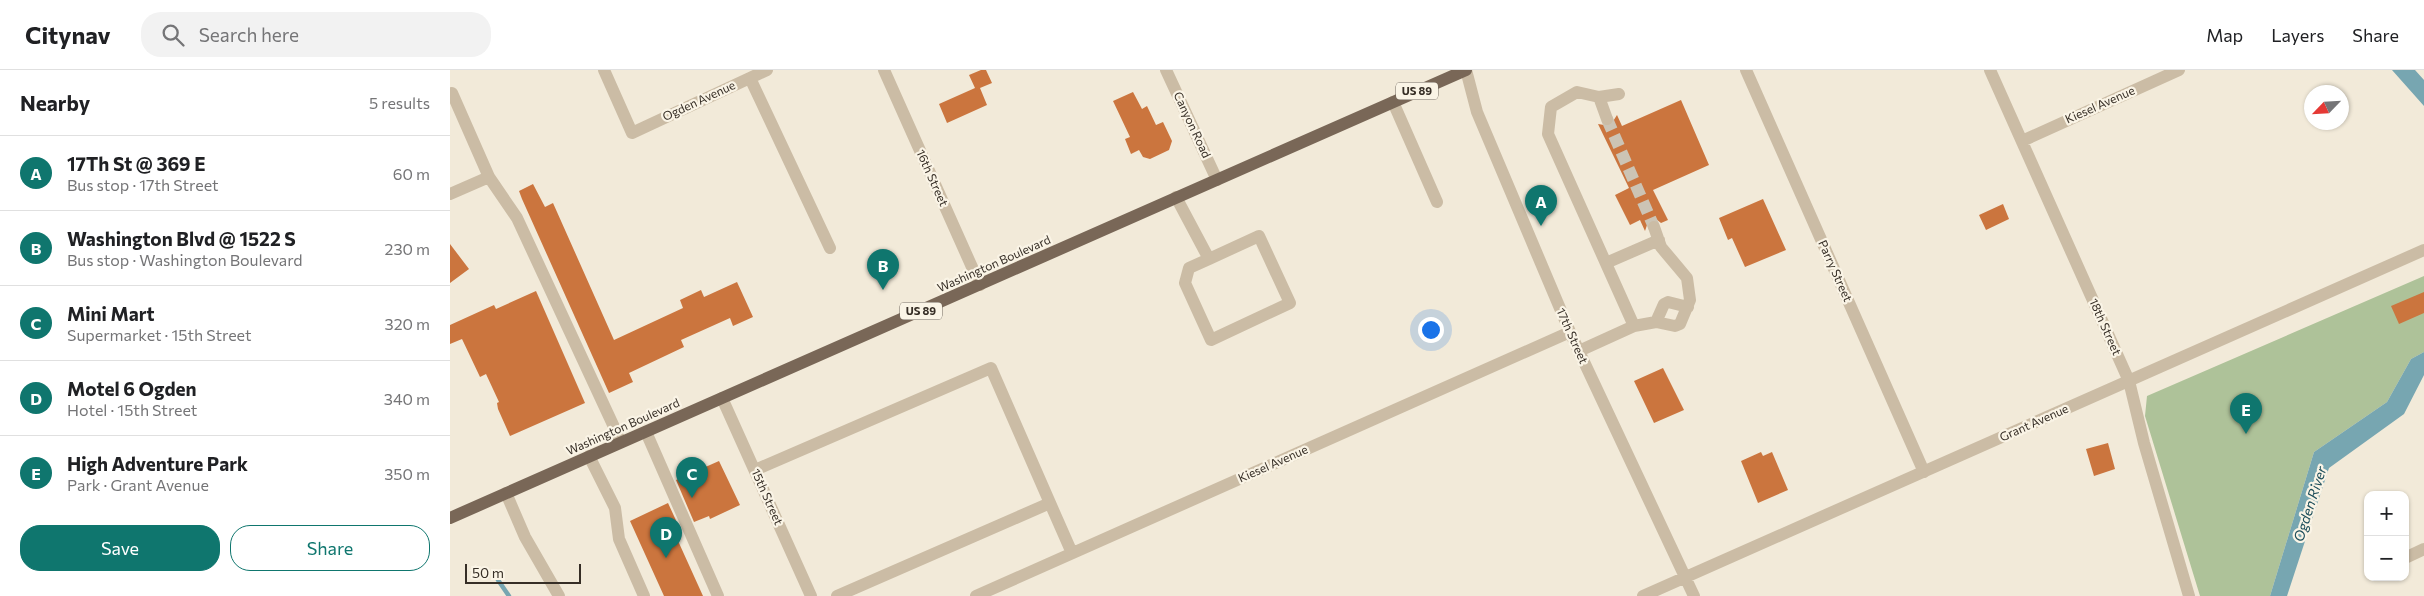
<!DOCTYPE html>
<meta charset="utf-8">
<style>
:root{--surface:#fff;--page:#f2f2f2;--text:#202124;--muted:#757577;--line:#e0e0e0;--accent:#0f766e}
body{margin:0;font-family:Commissioner,sans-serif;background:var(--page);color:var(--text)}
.controls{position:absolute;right:15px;bottom:15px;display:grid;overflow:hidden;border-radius:10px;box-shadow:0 1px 4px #0004}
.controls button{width:45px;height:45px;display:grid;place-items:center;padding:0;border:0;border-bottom:1px solid var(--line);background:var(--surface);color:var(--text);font:25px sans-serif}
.compass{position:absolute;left:1854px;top:15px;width:45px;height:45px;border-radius:50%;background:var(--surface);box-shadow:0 1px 4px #0004;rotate:245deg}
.scale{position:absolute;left:15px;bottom:12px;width:116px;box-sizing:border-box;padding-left:5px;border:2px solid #362e26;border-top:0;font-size:14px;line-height:18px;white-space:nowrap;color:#362e26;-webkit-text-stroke:4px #faf4e6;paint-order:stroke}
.you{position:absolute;left:980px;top:259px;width:18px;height:18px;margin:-12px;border:4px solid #fff;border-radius:50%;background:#1a73e8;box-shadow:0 0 0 8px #1a73e833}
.badge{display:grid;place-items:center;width:32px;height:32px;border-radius:50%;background:var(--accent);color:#fff;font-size:16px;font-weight:700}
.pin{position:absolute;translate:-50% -41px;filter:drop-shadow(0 1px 2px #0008)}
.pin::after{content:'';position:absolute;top:26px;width:18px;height:15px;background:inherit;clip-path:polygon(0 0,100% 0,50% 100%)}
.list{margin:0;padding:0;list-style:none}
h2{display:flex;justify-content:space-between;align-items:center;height:65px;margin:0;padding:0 20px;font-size:21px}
h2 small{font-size:16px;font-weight:400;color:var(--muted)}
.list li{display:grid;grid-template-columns:32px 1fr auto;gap:15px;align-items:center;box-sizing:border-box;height:75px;padding:0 20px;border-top:1px solid var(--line)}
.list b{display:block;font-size:19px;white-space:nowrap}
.list p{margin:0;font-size:16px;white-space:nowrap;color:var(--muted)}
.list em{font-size:16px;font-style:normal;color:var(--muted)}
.actions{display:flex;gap:10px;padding:15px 20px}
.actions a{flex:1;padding:11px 0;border:1px solid var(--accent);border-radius:20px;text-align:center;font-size:18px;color:var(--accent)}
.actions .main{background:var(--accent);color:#fff}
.icon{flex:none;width:28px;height:28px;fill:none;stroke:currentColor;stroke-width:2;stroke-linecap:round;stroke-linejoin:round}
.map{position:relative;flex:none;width:1974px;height:526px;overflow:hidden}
header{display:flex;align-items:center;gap:30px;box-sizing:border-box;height:70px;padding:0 25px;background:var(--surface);border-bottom:1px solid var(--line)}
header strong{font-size:24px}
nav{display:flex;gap:28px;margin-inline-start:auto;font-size:18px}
.search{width:350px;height:45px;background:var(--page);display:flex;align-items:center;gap:12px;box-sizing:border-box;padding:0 18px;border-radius:20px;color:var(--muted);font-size:19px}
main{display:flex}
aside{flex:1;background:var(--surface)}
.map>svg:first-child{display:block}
.green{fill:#aec299}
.water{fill:#77a6b1}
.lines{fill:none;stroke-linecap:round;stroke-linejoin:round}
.stream{stroke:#77a6b1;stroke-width:4.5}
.building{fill:#cb753e}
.minor-tunnel{stroke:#ccc4b5;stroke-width:12;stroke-dasharray:12 6;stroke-linecap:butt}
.minor{stroke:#cbbca5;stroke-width:12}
.major{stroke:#796757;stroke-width:12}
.labels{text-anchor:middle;stroke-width:4.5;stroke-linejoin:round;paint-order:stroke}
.shield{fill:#faf4e6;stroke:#716960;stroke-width:1}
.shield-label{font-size:11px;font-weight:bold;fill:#362e26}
.street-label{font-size:12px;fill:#362e26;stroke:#faf4e6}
.water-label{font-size:14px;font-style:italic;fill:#1a4c59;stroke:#faf4e6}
</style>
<header>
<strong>Citynav</strong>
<div class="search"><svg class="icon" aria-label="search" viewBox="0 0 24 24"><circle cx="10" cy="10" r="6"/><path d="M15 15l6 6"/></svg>Search here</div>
<nav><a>Map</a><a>Layers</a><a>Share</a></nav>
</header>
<main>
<aside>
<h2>Nearby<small>5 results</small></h2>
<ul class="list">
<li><span class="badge">A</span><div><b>17Th St @ 369 E</b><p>Bus stop · 17th Street</p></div><em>60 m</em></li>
<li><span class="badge">B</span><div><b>Washington Blvd @ 1522 S</b><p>Bus stop · Washington Boulevard</p></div><em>230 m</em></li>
<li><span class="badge">C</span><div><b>Mini Mart</b><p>Supermarket · 15th Street</p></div><em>320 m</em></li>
<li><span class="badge">D</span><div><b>Motel 6 Ogden</b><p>Hotel · 15th Street</p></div><em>340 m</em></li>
<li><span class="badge">E</span><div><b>High Adventure Park</b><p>Park · Grant Avenue</p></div><em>350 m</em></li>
</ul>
<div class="actions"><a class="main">Save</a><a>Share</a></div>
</aside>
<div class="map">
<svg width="1974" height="526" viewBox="0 0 1974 526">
<rect width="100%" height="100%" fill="#f2ead9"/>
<path class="green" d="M 1974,206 L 1974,282 L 1961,289 L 1937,332 L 1864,382 L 1820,526 L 1750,526 L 1695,346 L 1697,326 Z"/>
<path class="water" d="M 1942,0 L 1965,0 L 1974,10 L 1974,36 Z
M 1974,282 L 1974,305 L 1954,344 L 1879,398 L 1837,526 L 1820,526 L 1864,382 L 1937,332 L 1961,289 Z"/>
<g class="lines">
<path class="stream" d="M 48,510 L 59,526"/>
</g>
<path class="building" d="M 531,0 L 536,0 L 542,13 L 530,18 L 537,35 L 497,53 L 489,34 L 525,18 L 519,5 Z
M 683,22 L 692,39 L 697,36 L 706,55 L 713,52 L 722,71 L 719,80 L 700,89 L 693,87 L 689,80 L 681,84 L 675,69 L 680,67 L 663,31 Z
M 1231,30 L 1259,95 L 1203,120 L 1218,150 L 1211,153 L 1206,149 L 1201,150 L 1198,152 L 1195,161 L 1190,150 L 1180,155 L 1165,125 L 1179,118 L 1148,54 L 1160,56 L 1167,45 L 1172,56 Z
M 83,114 L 95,137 L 103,133 L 164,270 L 233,238 L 230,230 L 251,220 L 254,227 L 287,212 L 303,247 L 283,256 L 280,248 L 231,270 L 234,277 L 179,303 L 183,312 L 159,323 L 72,129 L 69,121 Z
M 1313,129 L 1336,180 L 1295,197 L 1282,168 L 1278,170 L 1269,148 Z
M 1553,134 L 1559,149 L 1536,160 L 1529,145 Z
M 0,174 L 19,199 L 0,213 Z
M 86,221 L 135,333 L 60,366 L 48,339 L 47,333 L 49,332 L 36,304 L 30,307 L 12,269 L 0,274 L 0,255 L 44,235 L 46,239 Z
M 1974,222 L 1974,243 L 1949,254 L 1941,236 Z
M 1213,298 L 1234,340 L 1204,353 L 1184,311 Z
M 1658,373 L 1665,399 L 1644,406 L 1636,379 Z
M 1311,382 L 1313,386 L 1322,382 L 1338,420 L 1308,433 L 1291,391 Z
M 269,391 L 290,435 L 260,449 L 259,446 L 244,452 L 226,410 Z
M 218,433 L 230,459 L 224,462 L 253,526 L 214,526 L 180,451 Z"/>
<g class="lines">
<path class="minor-tunnel" d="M 1157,49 L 1204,157"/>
<path class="minor" d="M 154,0 L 182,63 L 317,0
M 434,0 L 530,215
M 716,0 L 767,110
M 1016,0 L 1027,42 L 1120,262 L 1244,526
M 1296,0 L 1474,402
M 1540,0 L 1679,311 L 1694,373 L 1739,526
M 300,8 L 380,178
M 2,23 L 39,107 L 67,148 L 171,372
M 1149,27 L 1157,49
M 943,32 L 987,132
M 1572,71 L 1729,0
M 0,124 L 39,107
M 726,127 L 759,189 L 739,198 L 735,213 L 761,270 L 840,233 L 809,166 L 759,189
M 1156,193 L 1209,170
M 1206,252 L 1214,234 L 1218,232 L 1238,237
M 1184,256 L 1206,252 L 1225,256 L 1230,254 L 1240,230 L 1237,208 L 1211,177 L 1204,157
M 1129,281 L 1184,256 L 1098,64 L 1101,37 L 1127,22 L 1149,27 L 1169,24
M 272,328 L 361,526
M 196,362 L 268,526
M 139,386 L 165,438 L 169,469 L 194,526
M 305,400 L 541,298 L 600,433
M 56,423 L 75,467 L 109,526
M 1955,488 L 1974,479
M 387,526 L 600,433 L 622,483
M 526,526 L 1120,262
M 1193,526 L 1974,180"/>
<path class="major" d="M 0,448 L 1016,0"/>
</g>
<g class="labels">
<g class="shield">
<rect x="946" y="12.5" width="42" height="17" rx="4"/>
<rect x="450" y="232.5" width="42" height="17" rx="4"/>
</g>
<g class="shield-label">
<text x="967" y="25">US 89</text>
<text x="471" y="245">US 89</text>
</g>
<g class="street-label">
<text transform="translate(249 31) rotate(-25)" y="4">Ogden Avenue</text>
<text transform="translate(1650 35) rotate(-24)" y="4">Kiesel Avenue</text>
<text transform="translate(742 55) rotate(65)" y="4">Canyon Road</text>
<text transform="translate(482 108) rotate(66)" y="4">16th Street</text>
<text transform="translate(544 194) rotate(-24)" y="4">Washington Boulevard</text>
<text transform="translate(1385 201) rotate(66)" y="4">Parry Street</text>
<text transform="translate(1655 257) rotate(66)" y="4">18th Street</text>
<text transform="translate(1122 266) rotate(66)" y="4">17th Street</text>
<text transform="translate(1584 353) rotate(-24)" y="4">Grant Avenue</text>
<text transform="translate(173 357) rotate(-24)" y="4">Washington Boulevard</text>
<text transform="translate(823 394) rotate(-24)" y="4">Kiesel Avenue</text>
<text transform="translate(317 427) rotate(66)" y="4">15th Street</text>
</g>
<g class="water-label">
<text transform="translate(1860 434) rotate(-72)" y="5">Ogden River</text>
</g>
</g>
</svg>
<div class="controls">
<button>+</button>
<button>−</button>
</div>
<svg class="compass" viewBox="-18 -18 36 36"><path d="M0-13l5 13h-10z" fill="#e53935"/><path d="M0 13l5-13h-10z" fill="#757577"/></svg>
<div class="scale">50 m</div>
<div class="you"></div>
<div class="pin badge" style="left:1091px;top:156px">A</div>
<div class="pin badge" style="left:433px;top:220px">B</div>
<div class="pin badge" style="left:242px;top:428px">C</div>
<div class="pin badge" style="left:216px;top:488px">D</div>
<div class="pin badge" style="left:1796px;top:364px">E</div>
</div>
</main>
